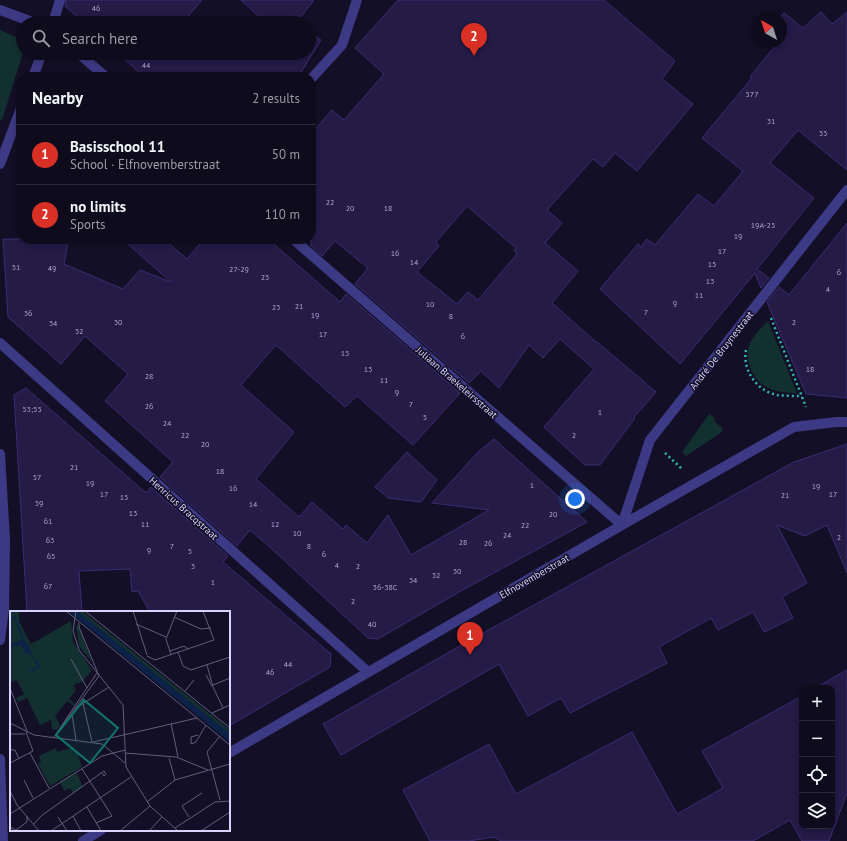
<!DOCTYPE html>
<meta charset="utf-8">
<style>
:root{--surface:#0e0b1c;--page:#171425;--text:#f1f3f6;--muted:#9b9ba3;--line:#2e2b3b;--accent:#d93025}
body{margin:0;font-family:"PT Sans",sans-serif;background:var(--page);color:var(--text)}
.controls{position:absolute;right:12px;bottom:12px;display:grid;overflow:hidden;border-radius:8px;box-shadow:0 2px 6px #0003}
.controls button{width:36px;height:36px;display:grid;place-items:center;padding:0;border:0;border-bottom:1px solid var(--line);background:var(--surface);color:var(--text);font:20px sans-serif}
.compass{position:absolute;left:751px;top:12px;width:36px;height:36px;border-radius:50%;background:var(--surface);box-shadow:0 2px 6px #0003;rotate:321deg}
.you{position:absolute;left:575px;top:499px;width:14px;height:14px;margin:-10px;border:3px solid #fff;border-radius:50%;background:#1a73e8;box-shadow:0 0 0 6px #1a73e833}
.badge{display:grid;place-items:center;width:26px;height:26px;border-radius:50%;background:var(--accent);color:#fff;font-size:13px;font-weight:700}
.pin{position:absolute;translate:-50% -33px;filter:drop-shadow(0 1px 2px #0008)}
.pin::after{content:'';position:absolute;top:21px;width:14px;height:12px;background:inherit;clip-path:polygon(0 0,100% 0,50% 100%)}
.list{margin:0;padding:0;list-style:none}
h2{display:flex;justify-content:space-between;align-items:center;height:52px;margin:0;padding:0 16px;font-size:17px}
h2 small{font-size:13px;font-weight:400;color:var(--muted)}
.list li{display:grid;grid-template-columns:26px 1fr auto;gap:12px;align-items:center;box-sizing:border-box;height:60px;padding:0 16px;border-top:1px solid var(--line)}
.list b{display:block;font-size:15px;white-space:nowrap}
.list p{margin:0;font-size:13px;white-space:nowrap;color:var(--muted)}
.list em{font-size:13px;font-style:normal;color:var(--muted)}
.icon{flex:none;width:22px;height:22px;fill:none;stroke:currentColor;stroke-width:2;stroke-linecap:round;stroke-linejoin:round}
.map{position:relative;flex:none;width:847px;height:841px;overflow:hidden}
.search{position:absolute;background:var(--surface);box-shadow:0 2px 6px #0003;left:16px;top:16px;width:300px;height:44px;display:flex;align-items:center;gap:10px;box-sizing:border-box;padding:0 14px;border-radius:22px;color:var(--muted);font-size:15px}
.panel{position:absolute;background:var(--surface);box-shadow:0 2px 6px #0003;left:16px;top:72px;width:300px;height:172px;border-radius:16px}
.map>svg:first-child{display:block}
.green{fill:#12302f}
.building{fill:#241b47;stroke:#3b2d73;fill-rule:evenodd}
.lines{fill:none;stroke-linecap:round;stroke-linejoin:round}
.path{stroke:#2fb8b0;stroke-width:2.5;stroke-dasharray:2 3;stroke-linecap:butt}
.minor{stroke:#3d3a85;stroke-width:10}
.labels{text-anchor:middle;stroke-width:3;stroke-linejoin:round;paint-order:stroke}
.number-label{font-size:8px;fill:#aca6d1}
.street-label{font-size:10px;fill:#d9d4ff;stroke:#130f26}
.inset-river{fill:none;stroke:#0c2248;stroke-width:2}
.inset-road{fill:none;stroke:#625e7d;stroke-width:1}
.view{fill:#0f766e;fill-opacity:0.15;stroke:#0f766e;stroke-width:2}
.inset-edge{fill:none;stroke:#d9d4ff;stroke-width:2}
</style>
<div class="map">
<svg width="847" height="841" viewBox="0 0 847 841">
<rect width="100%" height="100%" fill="#130f26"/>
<path class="green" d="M 0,30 L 23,40 L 23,53 L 2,120 L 0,121 Z
M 768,321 L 797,393 C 776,393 758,389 750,367 C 747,360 747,350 750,343 C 754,335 761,328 768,321 Z
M 709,414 L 715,418 L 714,420 L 720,427 L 722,426 L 722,432 L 686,456 L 682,452 Z"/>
<path class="building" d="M 66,0 L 202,0 L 189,15 L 198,23 L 84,23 L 65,6 Z
M 241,0 L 314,0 L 296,23 L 266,23 Z
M 398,0 L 604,0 L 675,61 L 662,79 L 693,104 L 637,171 L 615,153 L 603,167 L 593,159 L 547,210 L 562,223 L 545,243 L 578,271 L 552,303 L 596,342 L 597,342 L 656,392 L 634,417 L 635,418 L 600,465 L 585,465 L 544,427 L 594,369 L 560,339 L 543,358 L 529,345 L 499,388 L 481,371 L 469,383 L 355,284 L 368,268 L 335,241 L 322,256 L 311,246 L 311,134 L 332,110 L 344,120 L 384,74 L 355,48 ZM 467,206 L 516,248 L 514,251 L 517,254 L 478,300 L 468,292 L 457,304 L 417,272 L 439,246 L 436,242 Z
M 821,12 L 832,24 L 847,12 L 847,170 L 798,130 L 770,163 L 814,198 L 757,269 L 769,278 L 761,288 L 755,273 L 680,364 L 600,289 L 638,244 L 641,247 L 647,239 L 655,245 L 698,194 L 714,206 L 743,171 L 702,138 L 752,78 L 750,77 L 775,46 L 770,42 L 781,42 L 781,18 L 779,18 L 784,13 L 803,28 Z
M 309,32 L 321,40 L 298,77 L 144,77 L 118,53 L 309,53 Z
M 847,223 L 847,398 L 806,394 L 767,302 L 779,287 L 789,295 Z
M 3,239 L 55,239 L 68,244 L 64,264 L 123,289 L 140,270 L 171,282 L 122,239 L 164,239 L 187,259 L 204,239 L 268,239 L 340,302 L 346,294 L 460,393 L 413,445 L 357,396 L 345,407 L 276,345 L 241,385 L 294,432 L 256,479 L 299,517 L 312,502 L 343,529 L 346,525 L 367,543 L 388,515 L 411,555 L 489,510 L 432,503 L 478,452 L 494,439 L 587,522 L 459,592 L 378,639 L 368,638 L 273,550 L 250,530 L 237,546 L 160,477 L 173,462 L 105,401 L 128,374 L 85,336 L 61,364 L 8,317 Z
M 26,388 L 146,493 L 151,487 L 228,556 L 223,562 L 331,654 L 330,667 L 229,726 L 229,612 L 150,612 L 138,591 L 132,592 L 130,569 L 79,571 L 82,612 L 27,612 L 14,395 Z
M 847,444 L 847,573 L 827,525 L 805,536 L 777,525 L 807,583 L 782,597 L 793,618 L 764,632 L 753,612 L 718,630 L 711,618 L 659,647 L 667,663 L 570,713 L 561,698 L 528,716 L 499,664 L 341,755 L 323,724 L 465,643 L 794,462 Z
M 407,452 L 437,480 L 421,502 L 388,498 L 375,487 Z
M 847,670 L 847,793 L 829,841 L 802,841 L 790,820 L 753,841 L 501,841 L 494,837 L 469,841 L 430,841 L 403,790 L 489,744 L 516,794 L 632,732 L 677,814 L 723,788 L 702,751 L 802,696 L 802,826 L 832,826 L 832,688 L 815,688 Z"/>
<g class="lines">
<path class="path" d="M 771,318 L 806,407
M 746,350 C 742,370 757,391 777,395 C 785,396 794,396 802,396
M 665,453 L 682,469"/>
<path class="minor" d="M 0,10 L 35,23
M 53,23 L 60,0
M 78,53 L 106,77
M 33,77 L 42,53
M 311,79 L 342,45 L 357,0
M 0,164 L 21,108
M 293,239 L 622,525
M 0,343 L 368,672
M 0,454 L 5,540 L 4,609 L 0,640
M 622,525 L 650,440 L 847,190
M 229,753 L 622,525 L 794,427 L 836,422 L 847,422
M 0,759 L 3,841
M 83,841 L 101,830"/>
</g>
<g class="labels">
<g class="number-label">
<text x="96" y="11">46</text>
<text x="146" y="68">44</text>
<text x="752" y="97">577</text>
<text x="771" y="124">31</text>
<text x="823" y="136">33</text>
<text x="330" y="205">22</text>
<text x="350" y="211">20</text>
<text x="388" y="211">18</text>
<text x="763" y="228">19A-25</text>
<text x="738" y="239">19</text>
<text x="722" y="254">17</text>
<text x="395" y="256">16</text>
<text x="414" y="265">14</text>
<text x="712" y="267">15</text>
<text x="16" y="270">51</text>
<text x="52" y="271">49</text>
<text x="239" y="272">27-29</text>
<text x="839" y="275">6</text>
<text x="265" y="280">25</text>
<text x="710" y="284">13</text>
<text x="828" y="292">4</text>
<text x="699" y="298">11</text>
<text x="675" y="306">9</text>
<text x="430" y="307">10</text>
<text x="299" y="309">21</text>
<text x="276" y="310">23</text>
<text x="646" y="315">7</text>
<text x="28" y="316">36</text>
<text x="315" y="318">19</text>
<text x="451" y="319">8</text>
<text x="118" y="325">30</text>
<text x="794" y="325">2</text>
<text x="53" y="326">34</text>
<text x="79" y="334">32</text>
<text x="323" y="337">17</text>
<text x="463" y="339">6</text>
<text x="345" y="356">15</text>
<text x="368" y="372">13</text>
<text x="810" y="372">18</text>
<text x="149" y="379">28</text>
<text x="384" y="383">11</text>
<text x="397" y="395">9</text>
<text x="411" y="407">7</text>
<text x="149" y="409">26</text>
<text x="32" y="412">53;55</text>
<text x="600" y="415">1</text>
<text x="425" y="420">5</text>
<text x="167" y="426">24</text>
<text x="185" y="438">22</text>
<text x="574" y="438">2</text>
<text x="205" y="447">20</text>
<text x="74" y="470">21</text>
<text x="220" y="474">18</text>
<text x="37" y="480">57</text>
<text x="90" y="486">19</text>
<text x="532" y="488">1</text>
<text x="816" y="489">19</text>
<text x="233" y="491">16</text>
<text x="104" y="497">17</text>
<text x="833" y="497">17</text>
<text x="785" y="498">21</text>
<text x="124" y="500">15</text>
<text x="39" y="506">59</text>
<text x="253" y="507">14</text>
<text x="133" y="516">13</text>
<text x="553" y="517">20</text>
<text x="48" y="524">61</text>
<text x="145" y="527">11</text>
<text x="275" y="527">12</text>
<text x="525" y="528">22</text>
<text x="297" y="536">10</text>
<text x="507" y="538">24</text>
<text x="839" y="540">2</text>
<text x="50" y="543">63</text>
<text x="463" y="545">28</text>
<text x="488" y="546">26</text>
<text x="172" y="549">7</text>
<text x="309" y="549">8</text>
<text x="149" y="553">9</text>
<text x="190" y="554">5</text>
<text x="324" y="557">6</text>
<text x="51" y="559">65</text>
<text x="337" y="568">4</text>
<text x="193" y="569">3</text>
<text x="358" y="569">2</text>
<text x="457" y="574">30</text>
<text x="436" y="578">32</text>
<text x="413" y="583">34</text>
<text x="213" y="585">1</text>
<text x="48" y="589">67</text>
<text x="385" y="590">36-38C</text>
<text x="353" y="604">2</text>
<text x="372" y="627">40</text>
<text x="288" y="667">44</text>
<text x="270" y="675">46</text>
</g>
<g class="street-label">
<text transform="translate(721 350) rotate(-52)" y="4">André De Bruynestraat</text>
<text transform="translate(457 382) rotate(41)" y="4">Juliaan Braekeleirsstraat</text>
<text transform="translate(184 508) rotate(42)" y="4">Henricus Bracqstraat</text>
<text transform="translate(534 576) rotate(-30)" y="4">Elfnovemberstraat</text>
</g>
</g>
<g transform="translate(10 611)">
<rect width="220" height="220" fill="#130f26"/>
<path d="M 0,0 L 9,1 L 9,10 L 21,33 L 61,10 L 63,31 L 82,59 L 72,71 L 63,74 L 66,79 L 59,88 L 65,93 L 64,95 L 57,90 L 45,105 L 50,114 L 47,119 L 42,118 L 41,109 L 30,114 L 17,87 L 8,91 L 6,87 L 14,83 L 8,71 L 6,69 L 0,72 ZM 72,0 L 220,119 L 220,123 L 68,1 ZM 66,14 L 68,14 L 82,51 L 69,35 ZM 46,137 L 47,141 L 61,137 L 67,140 L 72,156 L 40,175 L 28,153 L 31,151 L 29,145 ZM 67,162 L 73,176 L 63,182 L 60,177 L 54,180 L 50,171 Z" fill="#12302f"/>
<path d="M 58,0 L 67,0 L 220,123 L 220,131 ZM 13,29 L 18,33 L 24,48 L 20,42 L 16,43 L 10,33 L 0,37 L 0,33 Z" fill="#0c2248"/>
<path class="inset-river" d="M 4,5 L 13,28M 20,61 L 29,56 L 25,48"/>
<path class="inset-road" d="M 56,0 L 220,134M 66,0 L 63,20 L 69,39 L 113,94 L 116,156 L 140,195 L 168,220M 75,0 L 220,117M 123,0 L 137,44M 164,6 L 191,18 L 201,17M 69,12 L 69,16 L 89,65M 126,13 L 156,26M 160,40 L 174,35 L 178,38M 168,41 L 173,55 L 181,59 L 220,46M 161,44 L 156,28 L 167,0M 137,45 L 145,49 L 204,29 L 193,0M 61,48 L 77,77M 197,54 L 203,76 L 213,97M 196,64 L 202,75M 203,74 L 220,67M 0,77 L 17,120M 175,80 L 184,69M 72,88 L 82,131M 66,97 L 99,76M 202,102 L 220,94M 62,103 L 66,129M 0,112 L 24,124 L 92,133 L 115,152M 161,112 L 168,146M 52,115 L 89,65M 0,123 L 15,123M 188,124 L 181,126 L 181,133 L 186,131 L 196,114M 210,125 L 197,141 L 210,189M 44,126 L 87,62M 83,131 L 187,107M 0,139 L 5,139 L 9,148M 20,142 L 39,177M 115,142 L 166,146 L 198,159M 159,147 L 165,169M 0,152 L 23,140 L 16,121M 72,158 L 102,205 L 86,212M 14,169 L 23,187M 0,180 L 7,194 L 29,220M 137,191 L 165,169 L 220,153M 77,196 L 91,220M 0,203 L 92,145 L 115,139M 63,205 L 71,220M 48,206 L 57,220M 179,206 L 172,195 L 192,182M 24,213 L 31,205 L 94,160 L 96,163 L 94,165 L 92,162M 0,216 L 6,219 L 17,211 L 17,205M 165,217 L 205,191 L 220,190M 41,220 L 121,166M 110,220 L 140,195M 139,220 L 152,206M 191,220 L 220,201"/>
<path class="view" d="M 74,89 L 108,117 L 80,152 L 46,124 Z"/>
<rect width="220" height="220" class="inset-edge"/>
</g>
</svg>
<div class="controls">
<button>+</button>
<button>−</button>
<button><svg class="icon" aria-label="locate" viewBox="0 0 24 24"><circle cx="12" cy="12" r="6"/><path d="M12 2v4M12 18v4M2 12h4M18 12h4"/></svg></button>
<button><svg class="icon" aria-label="layers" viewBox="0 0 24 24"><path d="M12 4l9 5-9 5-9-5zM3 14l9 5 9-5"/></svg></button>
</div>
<svg class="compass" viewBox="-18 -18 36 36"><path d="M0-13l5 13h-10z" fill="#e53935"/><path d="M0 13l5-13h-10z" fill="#9b9ba3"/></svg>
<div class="you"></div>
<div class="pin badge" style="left:470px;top:655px">1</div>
<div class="pin badge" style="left:474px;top:56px">2</div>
<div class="search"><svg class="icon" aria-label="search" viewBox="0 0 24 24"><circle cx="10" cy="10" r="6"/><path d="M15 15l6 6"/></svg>Search here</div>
<section class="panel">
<h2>Nearby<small>2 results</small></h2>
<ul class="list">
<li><span class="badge">1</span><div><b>Basisschool 11</b><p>School · Elfnovemberstraat</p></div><em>50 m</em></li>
<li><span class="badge">2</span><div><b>no limits</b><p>Sports</p></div><em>110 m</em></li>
</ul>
</section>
</div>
